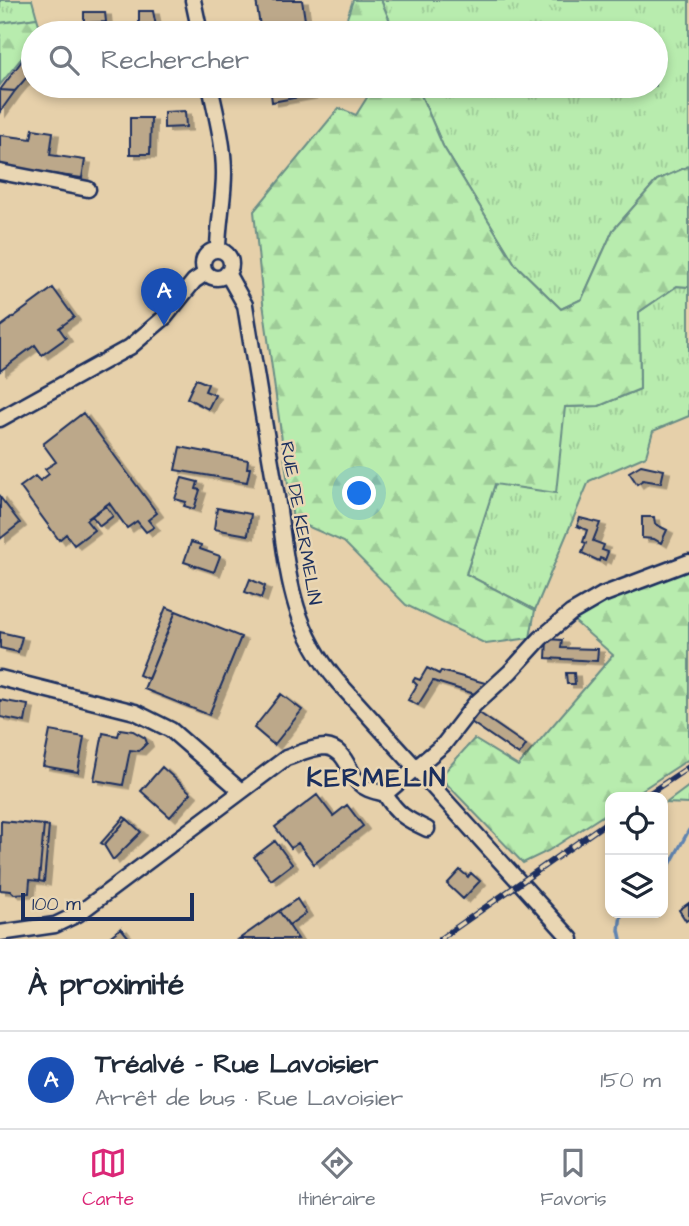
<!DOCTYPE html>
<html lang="fr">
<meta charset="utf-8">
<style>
:root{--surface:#fff;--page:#f6f6f7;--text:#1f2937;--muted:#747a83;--line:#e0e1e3;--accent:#db2777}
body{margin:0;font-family:"Architects Daughter",sans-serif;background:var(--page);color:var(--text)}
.controls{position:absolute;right:21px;bottom:21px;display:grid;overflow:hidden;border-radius:14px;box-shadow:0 4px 10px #0003}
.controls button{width:63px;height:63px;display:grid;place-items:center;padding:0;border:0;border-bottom:2px solid var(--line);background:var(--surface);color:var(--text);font:35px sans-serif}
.scale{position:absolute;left:21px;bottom:18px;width:173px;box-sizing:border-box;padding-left:7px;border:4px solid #1b2f5e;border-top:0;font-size:19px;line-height:24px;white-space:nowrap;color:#1b2f5e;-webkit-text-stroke:5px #e9d6b3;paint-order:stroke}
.you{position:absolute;left:360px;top:494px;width:24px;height:24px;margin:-18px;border:5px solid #fff;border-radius:50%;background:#1a73e8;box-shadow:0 0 0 10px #1a73e833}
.badge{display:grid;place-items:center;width:46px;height:46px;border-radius:50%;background:var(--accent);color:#fff;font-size:23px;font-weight:700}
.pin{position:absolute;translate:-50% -58px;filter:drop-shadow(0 2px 4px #0008)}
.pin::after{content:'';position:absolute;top:37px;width:24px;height:21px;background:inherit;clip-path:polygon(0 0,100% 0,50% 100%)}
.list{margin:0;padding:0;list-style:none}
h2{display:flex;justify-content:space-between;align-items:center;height:91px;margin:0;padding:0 28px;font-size:30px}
h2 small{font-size:23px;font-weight:400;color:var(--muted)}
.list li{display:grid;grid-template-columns:46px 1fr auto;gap:21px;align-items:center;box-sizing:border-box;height:98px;padding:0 28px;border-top:2px solid var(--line)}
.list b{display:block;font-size:26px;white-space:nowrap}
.list p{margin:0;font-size:23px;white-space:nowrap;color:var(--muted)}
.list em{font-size:23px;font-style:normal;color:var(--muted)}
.icon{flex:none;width:38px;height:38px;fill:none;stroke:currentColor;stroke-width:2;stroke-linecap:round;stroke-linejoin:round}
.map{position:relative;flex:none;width:689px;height:939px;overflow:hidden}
.search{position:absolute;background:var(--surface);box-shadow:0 4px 10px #0003;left:21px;right:21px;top:21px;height:77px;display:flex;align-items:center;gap:18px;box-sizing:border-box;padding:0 24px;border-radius:38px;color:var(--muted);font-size:26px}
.sheet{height:189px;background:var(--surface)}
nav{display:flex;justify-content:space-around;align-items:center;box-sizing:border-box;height:98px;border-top:2px solid var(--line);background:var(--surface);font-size:19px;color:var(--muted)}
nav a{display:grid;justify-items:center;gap:4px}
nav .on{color:var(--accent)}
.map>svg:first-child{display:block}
.grass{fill:url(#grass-tufts);stroke:#6a8e86;stroke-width:2}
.forest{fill:url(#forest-firs);stroke:#6a8e86;stroke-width:2}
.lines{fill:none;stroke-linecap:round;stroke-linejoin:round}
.stream{stroke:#6084b1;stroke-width:3.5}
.building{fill:#bca88a;stroke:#1b2f5e;stroke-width:2;filter:url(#shadow)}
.minor-casing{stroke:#1b2f5e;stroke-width:19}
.minor{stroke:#e9d6b3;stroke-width:14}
.rail-casing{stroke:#1b2f5e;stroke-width:6}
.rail{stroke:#e9d6b3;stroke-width:3.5;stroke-dasharray:10;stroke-linecap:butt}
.labels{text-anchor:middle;stroke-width:5;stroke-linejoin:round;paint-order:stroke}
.street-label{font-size:19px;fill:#1b2f5e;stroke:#e9d6b3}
.district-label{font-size:26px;font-weight:bold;letter-spacing:2px;fill:#1b2f5e;stroke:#e9d6b3}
</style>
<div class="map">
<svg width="689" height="939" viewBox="0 0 689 939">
<defs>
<pattern id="grass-tufts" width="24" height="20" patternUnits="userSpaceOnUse" patternTransform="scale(1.75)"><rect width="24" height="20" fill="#b8ecae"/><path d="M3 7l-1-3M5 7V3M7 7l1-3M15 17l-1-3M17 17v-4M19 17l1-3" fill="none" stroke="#9ecb98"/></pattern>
<pattern id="forest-firs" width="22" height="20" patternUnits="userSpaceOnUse" patternTransform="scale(1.75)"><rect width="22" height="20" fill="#b8ecae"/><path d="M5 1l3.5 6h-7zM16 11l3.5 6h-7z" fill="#9ecb98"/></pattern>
<filter id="shadow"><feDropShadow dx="6" dy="3.5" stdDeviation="0" flood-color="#0004"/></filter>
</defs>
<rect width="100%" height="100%" fill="#e6d0aa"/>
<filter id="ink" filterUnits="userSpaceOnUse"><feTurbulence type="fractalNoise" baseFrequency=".0143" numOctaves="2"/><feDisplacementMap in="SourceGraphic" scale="14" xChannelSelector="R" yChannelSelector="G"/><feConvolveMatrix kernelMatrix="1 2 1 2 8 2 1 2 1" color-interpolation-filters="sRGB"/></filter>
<g filter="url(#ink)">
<path class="grass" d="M 0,0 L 32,0 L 37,18 L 0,23 Z
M 381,0 L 689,0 L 689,166 L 657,180 L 613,230 L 582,299 L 561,309 L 515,264 L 443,146 L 417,86 L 656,86 L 656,33 L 395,33 Z
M 677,286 L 689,287 L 689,416 L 653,431 L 646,456 L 589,481 L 535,610 L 466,574 L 495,483 L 565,407 L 599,406 L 640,389 L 639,312 Z
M 689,786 L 689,804 L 666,803 Z"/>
<path class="forest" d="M 353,0 L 381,0 L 395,33 L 342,33 Z
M 37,18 L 42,33 L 33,33 L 33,44 L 0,85 L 0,23 Z
M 370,86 L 417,86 L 443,146 L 515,264 L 561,309 L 582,299 L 613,230 L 657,180 L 689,166 L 689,287 L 677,286 L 639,312 L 640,389 L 599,406 L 565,407 L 556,493 L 495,484 L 466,574 L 535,610 L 530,638 L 486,644 L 406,605 L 344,542 L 293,520 L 263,303 L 254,211 L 339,108 L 356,115 L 373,88 Z
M 689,569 L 689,759 L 631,797 L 610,797 L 610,811 L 548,851 L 523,863 L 440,777 L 474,739 L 518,766 L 613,655 L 573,620 L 609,599 Z"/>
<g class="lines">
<path class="stream" d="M 663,877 L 689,830
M 621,939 L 619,930 L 621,914 L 623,913"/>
</g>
<path class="building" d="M 256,0 L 302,0 L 307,33 L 261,33 Z
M 139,11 L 153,11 L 157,31 L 139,31 Z
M 84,12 L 105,12 L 106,22 L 84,23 Z
M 33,46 L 33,70 L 15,91 L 0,90 Z
M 270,86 L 308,86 L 310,95 L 272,102 Z
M 0,90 L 15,91 L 0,112 Z
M 185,111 L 186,127 L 164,128 L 164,112 Z
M 130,118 L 151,118 L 150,154 L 130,154 Z
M 33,129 L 53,132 L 50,155 L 85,160 L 82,178 L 0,167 L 0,135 L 31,139 Z
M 53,288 L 74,317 L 59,328 L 66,338 L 42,355 L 35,345 L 0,371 L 0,327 Z
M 196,379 L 208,384 L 205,391 L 215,395 L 208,409 L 187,398 Z
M 83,413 L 157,513 L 148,520 L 154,527 L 146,532 L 137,521 L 127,528 L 109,503 L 86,520 L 94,530 L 74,545 L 66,534 L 59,540 L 20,487 L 35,476 L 40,481 L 49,474 L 45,469 L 56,462 L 43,444 Z
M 180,447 L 248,460 L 247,468 L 250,468 L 247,482 L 175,470 Z
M 641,465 L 664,470 L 661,483 L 643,480 L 637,484 L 629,472 Z
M 182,478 L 198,482 L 196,489 L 200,490 L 194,509 L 184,506 L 186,502 L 175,499 Z
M 0,497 L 20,523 L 0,539 Z
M 106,506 L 113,516 L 100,526 L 92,516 Z
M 217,508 L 251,514 L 248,535 L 214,529 Z
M 642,517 L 654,517 L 655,524 L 667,530 L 661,543 L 654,539 L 642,538 Z
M 580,518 L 600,523 L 593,541 L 604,545 L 602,550 L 608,552 L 605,560 L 600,558 L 599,561 L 582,553 L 586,543 L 583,542 L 587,530 L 577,526 Z
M 191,542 L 201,545 L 200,549 L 220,556 L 214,572 L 184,562 Z
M 250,579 L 265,586 L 261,598 L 245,592 Z
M 166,607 L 176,611 L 148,679 L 139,675 Z
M 176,611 L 241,637 L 209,715 L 144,689 Z
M 0,632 L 22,637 L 18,652 L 0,648 Z
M 547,639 L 562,640 L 561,648 L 598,649 L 597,661 L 546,658 Z
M 427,668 L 439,674 L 441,671 L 489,684 L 478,695 L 433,681 L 418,705 L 408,700 L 417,685 L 413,681 L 415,678 L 420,680 Z
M 566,673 L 574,673 L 575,684 L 567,684 Z
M 281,694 L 302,710 L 274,745 L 254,728 Z
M 0,700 L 28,705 L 25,722 L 0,717 Z
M 475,710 L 526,745 L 519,755 L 468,720 Z
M 120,729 L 133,731 L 145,738 L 147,743 L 139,751 L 130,750 L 123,785 L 94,780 L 103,733 L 118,736 Z
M 50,731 L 84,737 L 78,772 L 43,766 Z
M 162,767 L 191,793 L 170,817 L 141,791 Z
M 317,795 L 333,816 L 347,805 L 363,826 L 314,864 L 298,843 L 291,848 L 275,827 Z
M 124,817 L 127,819 L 104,845 L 101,843 Z
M 127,819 L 141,832 L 113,860 L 104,845 Z
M 1,821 L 44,825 L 39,881 L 30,880 L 29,893 L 14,894 L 11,891 L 0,890 Z
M 44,825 L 49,826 L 44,882 L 39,881 Z
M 275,841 L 292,864 L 271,880 L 254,857 Z
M 460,870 L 468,877 L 471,873 L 480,881 L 463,899 L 447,884 Z
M 297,899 L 306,913 L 289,925 L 279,911 Z
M 689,903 L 689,919 L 686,921 L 679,910 Z
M 279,911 L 298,939 L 239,939 Z
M 121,928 L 130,939 L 107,939 Z"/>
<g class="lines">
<g class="minor-casing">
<path id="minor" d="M 193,0 L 200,33
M 210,86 C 216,114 224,144 224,173 C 224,199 218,224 218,250
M 0,172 L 88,189
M203 264a14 14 0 1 1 28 0a14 14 0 1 1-28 0Z
M 227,273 L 245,305 C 255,367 265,429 276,491 C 288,565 287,622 338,682 L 571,939
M 0,419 L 130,347 L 165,317 L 194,281 L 206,273
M 0,678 L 135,712 L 171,730 L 241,791
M 385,794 C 397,814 406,819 427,829
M 0,933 L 55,925 L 78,914 L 286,758 C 298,754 312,747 325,747 C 346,749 347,770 359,783 C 366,790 375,791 385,794 L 444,744 L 474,705 L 510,672 L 541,638 L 571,613 L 602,595 L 689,562"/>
</g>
<use href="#minor" class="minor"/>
<g class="rail-casing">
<path id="rail" d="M 644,797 L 689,767
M 440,939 L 610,820"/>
</g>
<use href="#rail" class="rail"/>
</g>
</g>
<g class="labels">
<g class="street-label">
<text transform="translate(302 523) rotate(80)" y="7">RUE DE KERMELIN</text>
</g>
<g class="district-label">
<text x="377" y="786">KERMELIN</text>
</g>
</g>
</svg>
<div class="controls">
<button><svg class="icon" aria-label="locate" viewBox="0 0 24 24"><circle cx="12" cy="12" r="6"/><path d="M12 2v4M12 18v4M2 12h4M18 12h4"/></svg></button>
<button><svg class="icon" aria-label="layers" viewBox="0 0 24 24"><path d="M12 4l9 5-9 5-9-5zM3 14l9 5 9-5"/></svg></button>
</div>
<div class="scale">100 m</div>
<div class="you"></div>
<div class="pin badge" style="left:164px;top:326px;background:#1a4fb4">A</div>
<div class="search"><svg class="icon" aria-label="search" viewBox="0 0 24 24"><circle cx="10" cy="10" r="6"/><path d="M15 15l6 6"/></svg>Rechercher</div>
</div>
<section class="sheet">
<h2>À proximité<small></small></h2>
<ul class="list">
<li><span class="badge" style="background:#1a4fb4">A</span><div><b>Tréalvé - Rue Lavoisier</b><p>Arrêt de bus · Rue Lavoisier</p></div><em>150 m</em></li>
</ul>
</section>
<nav>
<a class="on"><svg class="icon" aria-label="map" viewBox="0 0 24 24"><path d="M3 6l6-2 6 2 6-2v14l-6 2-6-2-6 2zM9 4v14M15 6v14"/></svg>Carte</a>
<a><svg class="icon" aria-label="directions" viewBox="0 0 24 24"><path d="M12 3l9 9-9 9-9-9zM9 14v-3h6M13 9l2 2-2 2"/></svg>Itinéraire</a>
<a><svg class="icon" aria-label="saved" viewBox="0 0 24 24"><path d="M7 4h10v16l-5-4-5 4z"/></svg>Favoris</a>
</nav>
